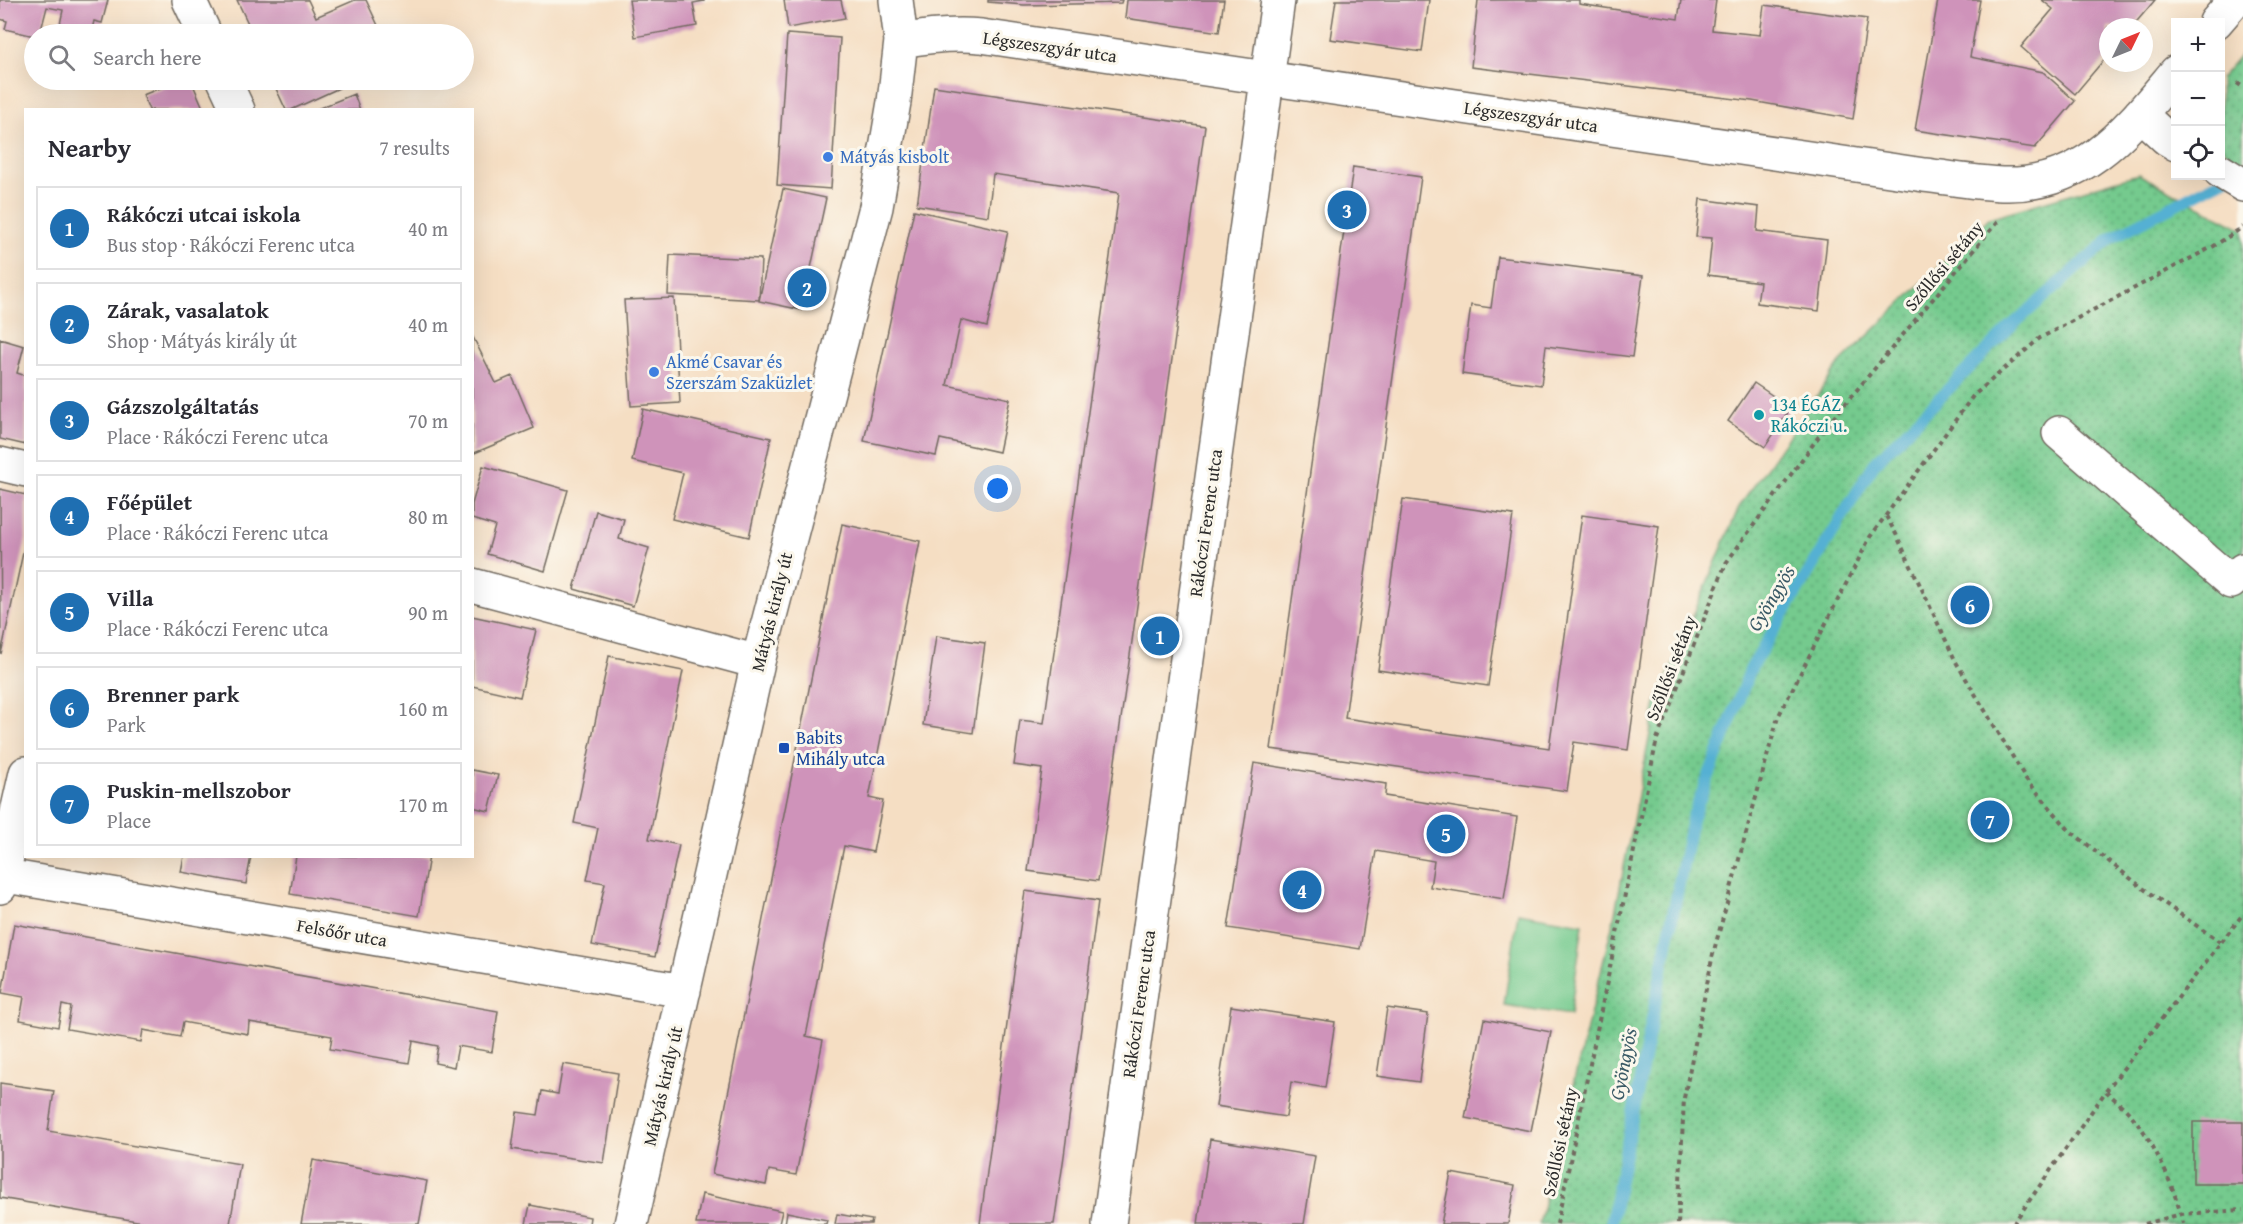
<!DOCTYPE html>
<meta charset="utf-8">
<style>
:root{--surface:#fff;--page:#f2f2f3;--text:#2b2b33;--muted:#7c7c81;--line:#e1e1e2;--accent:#1f6fb2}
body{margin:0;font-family:"Gentium Book Plus",serif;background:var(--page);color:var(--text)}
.controls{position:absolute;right:18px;top:18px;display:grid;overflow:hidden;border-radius:0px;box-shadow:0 6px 24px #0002}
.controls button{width:54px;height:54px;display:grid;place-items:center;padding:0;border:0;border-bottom:2px solid var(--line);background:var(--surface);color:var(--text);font:30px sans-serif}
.compass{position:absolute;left:2099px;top:18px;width:54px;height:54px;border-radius:50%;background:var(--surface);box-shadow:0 6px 24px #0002;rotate:47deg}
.you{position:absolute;left:998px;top:489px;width:21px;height:21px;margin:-15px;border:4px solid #fff;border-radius:50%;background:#1a73e8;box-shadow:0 0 0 9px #1a73e833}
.badge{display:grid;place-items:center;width:39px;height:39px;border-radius:50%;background:var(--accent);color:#fff;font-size:20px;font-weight:700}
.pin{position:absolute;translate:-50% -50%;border:3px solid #fff;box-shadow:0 2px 6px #0006}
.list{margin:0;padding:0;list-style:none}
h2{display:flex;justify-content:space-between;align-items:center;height:78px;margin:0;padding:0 24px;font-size:26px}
h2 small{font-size:20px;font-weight:400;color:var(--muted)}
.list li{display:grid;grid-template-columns:39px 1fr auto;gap:18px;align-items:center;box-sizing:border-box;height:84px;margin:0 12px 12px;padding:0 12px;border:2px solid var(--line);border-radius:0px}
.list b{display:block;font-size:22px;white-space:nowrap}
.list p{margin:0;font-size:20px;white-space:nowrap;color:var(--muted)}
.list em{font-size:20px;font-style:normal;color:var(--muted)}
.icon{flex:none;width:33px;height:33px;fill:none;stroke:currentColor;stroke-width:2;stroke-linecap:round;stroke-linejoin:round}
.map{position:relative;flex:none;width:2243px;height:1224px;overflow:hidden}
.search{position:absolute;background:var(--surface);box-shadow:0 6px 24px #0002;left:24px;top:24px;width:450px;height:66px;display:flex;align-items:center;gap:15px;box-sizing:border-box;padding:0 21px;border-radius:33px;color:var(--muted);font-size:22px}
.panel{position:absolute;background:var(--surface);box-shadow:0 6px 24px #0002;left:24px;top:108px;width:450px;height:750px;border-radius:0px}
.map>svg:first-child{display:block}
.grass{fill:url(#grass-dots);stroke:#507a5c;stroke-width:1.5}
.pitch{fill:#74ca8e;stroke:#507a5c;stroke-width:1.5}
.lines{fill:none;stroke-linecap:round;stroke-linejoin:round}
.stream{stroke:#55b0d3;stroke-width:12}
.building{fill:#cf93ba}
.minor-casing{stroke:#726a60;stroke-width:36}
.path{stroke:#726a60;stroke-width:4;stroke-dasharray:4.5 4.5;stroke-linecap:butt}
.minor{stroke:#fff;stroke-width:33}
.shop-dot{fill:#3f7fe0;stroke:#fbf7ec;stroke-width:2}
.culture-dot{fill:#0f9aa8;stroke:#fbf7ec;stroke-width:2}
.transit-dot{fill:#1a4fb4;stroke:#fbf7ec;stroke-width:2}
.labels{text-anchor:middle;stroke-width:6;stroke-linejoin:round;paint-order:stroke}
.street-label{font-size:18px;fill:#2b2b2b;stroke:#fbf7ec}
.shop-label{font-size:18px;fill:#366cbe;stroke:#fbf7ec;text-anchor:start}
.culture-label{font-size:18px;fill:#0d838f;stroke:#fbf7ec;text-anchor:start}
.transit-label{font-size:18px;fill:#164399;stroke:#fbf7ec;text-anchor:start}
.water-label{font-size:20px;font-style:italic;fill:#3a5a66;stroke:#fbf7ec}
</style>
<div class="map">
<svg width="2243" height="1224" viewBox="0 0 2243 1224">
<defs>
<pattern id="grass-dots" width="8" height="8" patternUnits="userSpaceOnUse" patternTransform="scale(1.5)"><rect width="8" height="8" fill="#74ca8e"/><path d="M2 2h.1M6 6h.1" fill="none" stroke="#5fa474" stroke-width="1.8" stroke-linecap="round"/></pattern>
</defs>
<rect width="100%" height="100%" fill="#fbf7ec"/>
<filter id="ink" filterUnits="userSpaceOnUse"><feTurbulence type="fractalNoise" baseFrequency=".0167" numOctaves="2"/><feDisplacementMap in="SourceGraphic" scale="12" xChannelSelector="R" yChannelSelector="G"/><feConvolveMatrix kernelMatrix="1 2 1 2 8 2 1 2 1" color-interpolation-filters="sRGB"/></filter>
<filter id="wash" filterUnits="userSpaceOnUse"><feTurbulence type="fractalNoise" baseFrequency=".008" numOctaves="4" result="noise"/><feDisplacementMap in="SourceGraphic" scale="24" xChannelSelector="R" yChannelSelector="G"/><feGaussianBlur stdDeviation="1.35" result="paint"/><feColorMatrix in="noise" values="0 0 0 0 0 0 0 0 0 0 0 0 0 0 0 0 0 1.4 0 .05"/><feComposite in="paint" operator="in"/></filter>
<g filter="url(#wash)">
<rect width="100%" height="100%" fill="#f5dec3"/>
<path class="grass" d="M 2243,52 L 2243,174 L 2221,144 L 2220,79 Z
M 2138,174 L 2243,229 L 2243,1224 L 1539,1224 L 1614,918 L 1656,703 L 1739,507 L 1840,363 L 1989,218 Z"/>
<path class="pitch" d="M 1518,913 L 1583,924 L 1570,1015 L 1504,1005 Z"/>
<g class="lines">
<path class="stream" d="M 1611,1224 L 1692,819 L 1751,668 L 1874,464 L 2009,328 L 2111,238 L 2226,178"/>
</g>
<g id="blocks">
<path class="building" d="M 0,0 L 108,0 L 102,23 L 94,21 L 91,34 L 58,34 L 63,10 L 47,7 L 40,34 L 34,36 L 5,29 L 7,21 L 0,19 Z
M 237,0 L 308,0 L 316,17 L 355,0 L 366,0 L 382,34 L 253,34 Z
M 629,0 L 704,0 L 704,1 L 693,3 L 697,26 L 635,37 Z
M 784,0 L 841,0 L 845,18 L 788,28 Z
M 988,0 L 1122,0 L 1121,3 L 1024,5 L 988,2 Z
M 1127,0 L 1224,0 L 1219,32 L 1125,18 Z
M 1336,0 L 1429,0 L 1422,52 L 1330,39 Z
M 1478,0 L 1579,0 L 1579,4 L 1678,19 L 1681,0 L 1716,0 L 1712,30 L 1760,35 L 1764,5 L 1867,19 L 1853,119 L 1752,101 L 1471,67 Z
M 1938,0 L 1980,0 L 1970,57 L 2043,72 L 2075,101 L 2035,148 L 1915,130 Z
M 2042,0 L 2155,0 L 2132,27 L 2108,27 L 2108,55 L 2075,94 L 2021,47 L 2053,9 Z
M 787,34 L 840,38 L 831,189 L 777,185 Z
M 180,80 L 191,80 L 204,110 L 149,110 L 143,95 Z
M 272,80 L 336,80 L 339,88 L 291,110 L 286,110 Z
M 934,86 L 1205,126 L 1098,881 L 1028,871 L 1042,769 L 1014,765 L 1020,720 L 1044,723 L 1119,193 L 993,174 L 988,216 L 917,205 Z
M 354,94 L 360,110 L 317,110 L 317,109 Z
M 1353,167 L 1421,177 L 1345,718 L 1549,748 L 1582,515 L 1659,526 L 1628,750 L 1574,742 L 1567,791 L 1271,749 Z
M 783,189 L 826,198 L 802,310 L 759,301 Z
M 1700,199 L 1759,207 L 1757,231 L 1827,240 L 1819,311 L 1757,303 L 1760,282 L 1708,275 L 1712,238 L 1696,237 Z
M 914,210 L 1008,231 L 987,327 L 961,320 L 947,385 L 1010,399 L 999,452 L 940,439 L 936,456 L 864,441 Z
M 670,255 L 761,259 L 759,300 L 668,295 Z
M 1498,257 L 1643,276 L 1632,357 L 1546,346 L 1541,385 L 1462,374 L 1471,305 L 1491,308 Z
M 674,298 L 680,403 L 631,406 L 624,300 Z
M 472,335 L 496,383 L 512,376 L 534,428 L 472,454 Z
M 0,339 L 24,346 L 17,373 L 26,376 L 26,445 L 0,439 Z
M 1754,383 L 1791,408 L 1765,447 L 1728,421 Z
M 643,409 L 771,438 L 749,537 L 672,519 L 683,473 L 632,461 Z
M 483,466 L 568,490 L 545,571 L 487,554 L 495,526 L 472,519 L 472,504 Z
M 0,489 L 26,495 L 26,539 L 1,654 Z
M 1403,499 L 1513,515 L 1488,686 L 1378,670 Z
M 596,511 L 624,519 L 619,539 L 649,548 L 633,606 L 574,589 Z
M 842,524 L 920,541 L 869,798 L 883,801 L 873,852 L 844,846 L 806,1036 L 823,1040 L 796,1175 L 769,1170 L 766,1185 L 712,1174 Z
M 472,616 L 536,630 L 520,697 L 472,686 Z
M 936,636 L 985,643 L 973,733 L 923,725 Z
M 609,656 L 683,671 L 649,839 L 679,845 L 655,957 L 592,945 L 605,883 L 587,880 L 598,828 L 574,823 Z
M 1254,763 L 1386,784 L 1385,796 L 1517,817 L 1504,899 L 1430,887 L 1434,861 L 1376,851 L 1360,949 L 1228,928 Z
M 472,770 L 498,775 L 489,811 L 472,807 Z
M 184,856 L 251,856 L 246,884 L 181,872 Z
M 296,856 L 429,856 L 419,916 L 290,894 Z
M 1025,891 L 1098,901 L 1064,1156 L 1054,1224 L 980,1224 Z
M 14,924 L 498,1011 L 492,1052 L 458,1046 L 454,1067 L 435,1063 L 438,1046 L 413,1041 L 409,1063 L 330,1049 L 332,1036 L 249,1022 L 248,1034 L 183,1022 L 180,1037 L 143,1030 L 141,1042 L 67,1029 L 71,1007 L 62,1005 L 58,1027 L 20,1020 L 24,997 L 2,993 Z
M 1231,1006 L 1335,1022 L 1325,1088 L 1291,1082 L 1286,1117 L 1216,1106 Z
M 1387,1008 L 1428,1014 L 1419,1082 L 1377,1076 Z
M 1484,1019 L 1551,1032 L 1531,1131 L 1465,1118 Z
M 563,1064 L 618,1073 L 604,1163 L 512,1149 L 517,1112 L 538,1115 L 542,1091 L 558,1094 Z
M 0,1083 L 54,1091 L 48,1131 L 240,1164 L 230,1224 L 155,1224 L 0,1198 Z
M 2193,1122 L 2243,1122 L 2243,1184 L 2193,1184 Z
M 1210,1139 L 1315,1156 L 1304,1224 L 1198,1224 Z
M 313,1160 L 427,1181 L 419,1224 L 301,1224 Z
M 1451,1173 L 1515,1185 L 1508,1224 L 1441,1224 Z
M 702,1194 L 782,1211 L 779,1224 L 696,1224 Z
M 530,1205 L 590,1217 L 589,1224 L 526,1224 Z
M 787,1212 L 827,1220 L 826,1224 L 785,1224 Z
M 837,1214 L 872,1220 L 871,1224 L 835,1224 Z"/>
</g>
</g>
<g filter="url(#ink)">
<use href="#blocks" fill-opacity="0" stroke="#726a60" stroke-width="1.5"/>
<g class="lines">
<g class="minor-casing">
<path id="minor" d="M 189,0 L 205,34
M 2216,22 L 2235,0
M 901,41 C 928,36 953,33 981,36 L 1924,175 C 1950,178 1976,183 2002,184 C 2085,187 2128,129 2176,72
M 224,80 L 238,110
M 2140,114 L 2166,138 L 2176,144
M 2220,171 L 2243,185
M 2059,433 L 2231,582 L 2243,570
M 0,464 L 26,470
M 472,585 L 758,662
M 0,875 L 684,991
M 0,887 L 26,773
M 631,1224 L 758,662 L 876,207 L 894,102 L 901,41 L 896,0
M 1109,1224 L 1278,0"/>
</g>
<path class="path" d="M 2237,83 L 2243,87
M 1886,516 L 1896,534 L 1956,662 L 2026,779 L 2069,830 L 2144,889 L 2220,942
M 2106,1091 C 2116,1101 2128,1110 2136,1121 C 2156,1146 2177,1193 2183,1224
M 1557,1224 L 1657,739 L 1726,563 L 1825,428 L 1998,221
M 1678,1224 L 1684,1098 L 1713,954 L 1778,717 L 1870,537 L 1973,396 L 2040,338 L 2214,246 L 2243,227
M 2013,1224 L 2106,1091 L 2243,914
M 2145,1224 L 2181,1214 L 2243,1210"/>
<use href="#minor" class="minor"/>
</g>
</g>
<g class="shop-dot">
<circle cx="828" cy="157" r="6"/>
<circle cx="654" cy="372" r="6"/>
</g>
<circle class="culture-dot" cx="1759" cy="415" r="6"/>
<rect class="transit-dot" x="778" y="742" width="12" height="12" rx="3"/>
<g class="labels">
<g class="street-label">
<text transform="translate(1050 47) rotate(8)" y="6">Légszeszgyár utca</text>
<text transform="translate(1531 117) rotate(8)" y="6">Légszeszgyár utca</text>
<text transform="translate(1944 266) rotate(-50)" y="6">Szőllősi sétány</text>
<text transform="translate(1206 523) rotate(-82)" y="6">Rákóczi Ferenc utca</text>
<text transform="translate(772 612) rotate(-76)" y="6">Mátyás király út</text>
<text transform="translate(1671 668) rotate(-69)" y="6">Szőllősi sétány</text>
<text transform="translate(342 933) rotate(10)" y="6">Felsőőr utca</text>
<text transform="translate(1139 1004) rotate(-82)" y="6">Rákóczi Ferenc utca</text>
<text transform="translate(663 1086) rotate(-77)" y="6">Mátyás király út</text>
<text transform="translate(1560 1142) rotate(-78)" y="6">Szőllősi sétány</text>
</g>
<g class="shop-label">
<text x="840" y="163">Mátyás kisbolt</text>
<text x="666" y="368">Akmé Csavar és<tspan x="666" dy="21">Szerszám Szaküzlet</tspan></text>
</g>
<g class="culture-label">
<text x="1771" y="411">134 ÉGÁZ<tspan x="1771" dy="21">Rákóczi u.</tspan></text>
</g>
<g class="transit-label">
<text x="796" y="744">Babits<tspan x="796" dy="21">Mihály utca</tspan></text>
</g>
<g class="water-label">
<text transform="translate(1771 598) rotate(-59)" y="7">Gyöngyös</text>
<text transform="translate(1623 1064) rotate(-79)" y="7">Gyöngyös</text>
</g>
</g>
</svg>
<div class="controls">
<button>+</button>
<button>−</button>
<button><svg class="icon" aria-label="locate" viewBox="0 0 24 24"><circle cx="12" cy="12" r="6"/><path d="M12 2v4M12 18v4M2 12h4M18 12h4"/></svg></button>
</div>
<svg class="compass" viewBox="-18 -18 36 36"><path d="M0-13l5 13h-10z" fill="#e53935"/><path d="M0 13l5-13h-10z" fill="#7c7c81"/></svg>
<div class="you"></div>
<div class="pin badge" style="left:1160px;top:636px">1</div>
<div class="pin badge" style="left:807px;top:288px">2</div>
<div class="pin badge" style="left:1347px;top:210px">3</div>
<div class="pin badge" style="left:1302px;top:890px">4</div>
<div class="pin badge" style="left:1446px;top:834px">5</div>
<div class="pin badge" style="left:1970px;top:605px">6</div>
<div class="pin badge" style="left:1990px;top:820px">7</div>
<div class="search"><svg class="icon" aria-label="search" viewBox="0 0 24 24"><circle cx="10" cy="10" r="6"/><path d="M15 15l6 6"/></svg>Search here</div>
<section class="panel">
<h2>Nearby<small>7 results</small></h2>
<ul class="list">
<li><span class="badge">1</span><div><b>Rákóczi utcai iskola</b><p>Bus stop · Rákóczi Ferenc utca</p></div><em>40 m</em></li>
<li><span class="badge">2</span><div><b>Zárak, vasalatok</b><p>Shop · Mátyás király út</p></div><em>40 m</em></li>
<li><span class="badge">3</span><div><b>Gázszolgáltatás</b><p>Place · Rákóczi Ferenc utca</p></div><em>70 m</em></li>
<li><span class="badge">4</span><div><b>Főépület</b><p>Place · Rákóczi Ferenc utca</p></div><em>80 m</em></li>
<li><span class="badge">5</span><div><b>Villa</b><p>Place · Rákóczi Ferenc utca</p></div><em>90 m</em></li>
<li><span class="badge">6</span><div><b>Brenner park</b><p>Park</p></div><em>160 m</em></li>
<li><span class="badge">7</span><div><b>Puskin-mellszobor</b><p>Place</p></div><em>170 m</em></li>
</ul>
</section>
</div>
